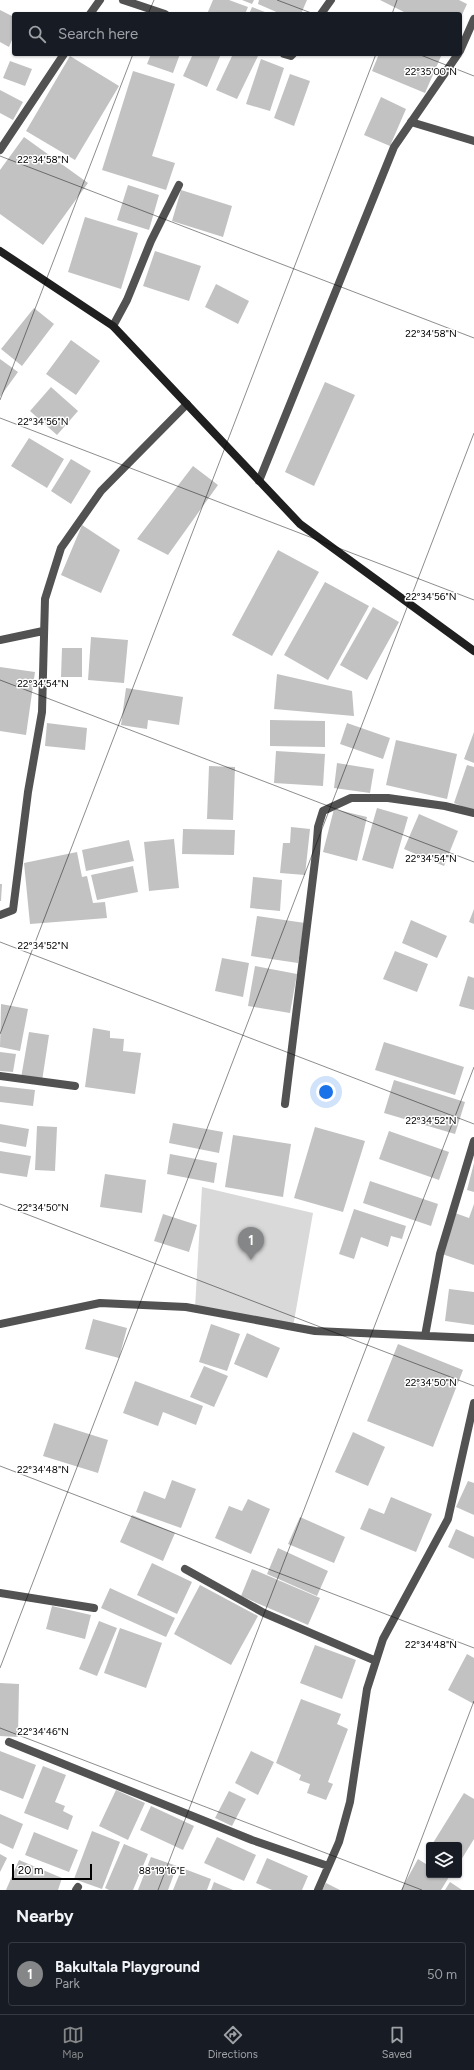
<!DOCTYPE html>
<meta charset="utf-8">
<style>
:root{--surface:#171b24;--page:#242831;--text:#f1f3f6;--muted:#9ea1a6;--line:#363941;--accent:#858687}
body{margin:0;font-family:Figtree,sans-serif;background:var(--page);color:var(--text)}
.controls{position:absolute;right:12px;bottom:12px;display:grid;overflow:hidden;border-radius:4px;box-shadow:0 1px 3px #0004}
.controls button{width:36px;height:36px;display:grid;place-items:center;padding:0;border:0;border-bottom:1px solid var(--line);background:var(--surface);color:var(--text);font:20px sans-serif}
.scale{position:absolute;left:12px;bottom:10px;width:80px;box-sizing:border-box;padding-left:4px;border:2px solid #000;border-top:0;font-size:11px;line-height:14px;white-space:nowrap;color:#000;-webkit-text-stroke:3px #fff;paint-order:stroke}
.you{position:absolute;left:326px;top:1092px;width:14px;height:14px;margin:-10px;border:3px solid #fff;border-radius:50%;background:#1a73e8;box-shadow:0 0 0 6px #1a73e833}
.badge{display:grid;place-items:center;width:26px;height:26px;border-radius:50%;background:var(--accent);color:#fff;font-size:13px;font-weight:700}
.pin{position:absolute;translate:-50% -33px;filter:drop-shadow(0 1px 2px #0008)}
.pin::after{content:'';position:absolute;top:21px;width:14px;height:12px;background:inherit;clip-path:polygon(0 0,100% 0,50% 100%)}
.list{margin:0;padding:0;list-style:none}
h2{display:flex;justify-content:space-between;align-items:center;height:52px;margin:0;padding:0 16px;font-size:17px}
h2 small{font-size:13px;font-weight:400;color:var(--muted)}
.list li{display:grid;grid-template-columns:26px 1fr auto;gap:12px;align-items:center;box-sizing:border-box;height:64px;margin:0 8px 8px;padding:0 8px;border:1px solid var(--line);border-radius:4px}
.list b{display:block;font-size:15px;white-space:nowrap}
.list p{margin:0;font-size:13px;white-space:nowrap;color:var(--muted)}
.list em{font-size:13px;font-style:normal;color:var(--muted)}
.icon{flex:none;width:22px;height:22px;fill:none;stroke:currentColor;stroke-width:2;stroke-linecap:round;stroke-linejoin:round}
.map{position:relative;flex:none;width:474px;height:1890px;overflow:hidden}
.search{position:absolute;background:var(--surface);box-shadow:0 1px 3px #0004;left:12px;right:12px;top:12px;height:44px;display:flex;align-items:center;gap:10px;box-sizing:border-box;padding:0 14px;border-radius:4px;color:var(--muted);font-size:15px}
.sheet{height:124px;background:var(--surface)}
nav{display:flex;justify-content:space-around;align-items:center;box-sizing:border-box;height:56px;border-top:1px solid var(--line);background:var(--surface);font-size:11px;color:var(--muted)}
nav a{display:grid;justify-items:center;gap:2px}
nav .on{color:var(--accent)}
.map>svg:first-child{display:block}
.green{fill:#d9d9d9}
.building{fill:#c2c2c2}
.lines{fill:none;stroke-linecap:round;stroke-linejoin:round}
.service{stroke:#525252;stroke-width:8}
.minor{stroke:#525252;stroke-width:8}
.secondary{stroke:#1f1f1f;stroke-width:8}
.ticks{fill:none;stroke:#000;stroke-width:1;stroke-opacity:0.45}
.ticks-label{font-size:10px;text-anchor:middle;fill:#000;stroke:#fff;stroke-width:3;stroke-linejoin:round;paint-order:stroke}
</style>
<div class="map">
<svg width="474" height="1890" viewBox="0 0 474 1890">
<rect width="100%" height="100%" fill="#fff"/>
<path class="green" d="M 202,1187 L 313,1213 L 293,1327 L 195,1308 Z"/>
<path class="building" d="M 213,0 L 229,0 L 248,7 L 245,14 L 207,14 Z
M 242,0 L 254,0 L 252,4 Z
M 259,0 L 307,0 L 301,14 L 281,14 L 258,4 Z
M 380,0 L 459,0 L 467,4 L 460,19 L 460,14 L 408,14 Z
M 252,7 L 270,14 L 249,14 Z
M 0,10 L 14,17 L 14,35 L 9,47 L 0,42 Z
M 151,54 L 180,54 L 173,73 L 147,64 Z
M 193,54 L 221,54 L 207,87 L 183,76 Z
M 233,54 L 254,54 L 258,56 L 237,99 L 216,90 Z
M 379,54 L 442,54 L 425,93 L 372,71 Z
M 70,56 L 119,86 L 75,160 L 26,131 Z
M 261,59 L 284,68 L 270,111 L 246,104 Z
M 10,61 L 32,69 L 25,86 L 3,78 Z
M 133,71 L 175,84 L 152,156 L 175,163 L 166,190 L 102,170 Z
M 290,74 L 310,81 L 294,126 L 274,118 Z
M 0,90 L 23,102 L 13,120 L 0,113 Z
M 381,97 L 406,109 L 390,146 L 364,135 Z
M 24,137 L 88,183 L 43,245 L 0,214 L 0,170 Z
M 128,185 L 159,195 L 149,230 L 117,220 Z
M 181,190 L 232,206 L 223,237 L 172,221 Z
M 85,217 L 138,233 L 121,289 L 68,272 Z
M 155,251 L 201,266 L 189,301 L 143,286 Z
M 216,284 L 249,301 L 238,324 L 205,307 Z
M 34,308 L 54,324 L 22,366 L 1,349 Z
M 71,340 L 100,361 L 76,395 L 46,374 Z
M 0,359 L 18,372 L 0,397 Z
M 325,382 L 355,395 L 314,486 L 285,472 Z
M 51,387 L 78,411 L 57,435 L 30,411 Z
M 29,438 L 64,459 L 47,488 L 11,466 Z
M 71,459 L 91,471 L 71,504 L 51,491 Z
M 193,466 L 218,485 L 168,555 L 137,539 Z
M 82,525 L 120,550 L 101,593 L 61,575 Z
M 278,550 L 319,572 L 272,656 L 232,635 Z
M 325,582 L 369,606 L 328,680 L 284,655 Z
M 373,607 L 399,622 L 367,680 L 340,665 Z
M 91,637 L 128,640 L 124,683 L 88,680 Z
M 62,648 L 82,648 L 82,677 L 61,677 Z
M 0,667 L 35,672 L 26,735 L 0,731 Z
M 277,674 L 352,691 L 354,716 L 274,709 Z
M 126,688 L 183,697 L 179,725 L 148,720 L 147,729 L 121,725 Z
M 270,720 L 325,721 L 325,747 L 270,746 Z
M 47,723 L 87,728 L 85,750 L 45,746 Z
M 347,723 L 390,738 L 383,759 L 340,744 Z
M 474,732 L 474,763 L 464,759 Z
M 396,740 L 457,754 L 447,799 L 386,785 Z
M 276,751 L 325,754 L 323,786 L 274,783 Z
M 337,763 L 374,769 L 370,793 L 334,788 Z
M 467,765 L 474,767 L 474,811 L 454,803 Z
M 209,766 L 235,767 L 233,820 L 207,819 Z
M 377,808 L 408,817 L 393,869 L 362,860 Z
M 334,809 L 367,817 L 357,861 L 323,852 Z
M 419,814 L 458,831 L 444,866 L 404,849 Z
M 291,827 L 310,829 L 305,875 L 280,873 L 283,843 L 290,843 Z
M 183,829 L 235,830 L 234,855 L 182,854 Z
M 174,839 L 179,888 L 149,891 L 144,842 Z
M 129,840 L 134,861 L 86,871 L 82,850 Z
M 77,852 L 82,877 L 87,876 L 93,903 L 105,902 L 107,918 L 30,924 L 24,863 Z
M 133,866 L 138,892 L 97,900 L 91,875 Z
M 253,877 L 282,880 L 280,911 L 250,908 Z
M 0,884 L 2,884 L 1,901 L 0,901 Z
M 474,909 L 474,924 L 469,922 Z
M 257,916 L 305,923 L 298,963 L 251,956 Z
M 411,920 L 447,936 L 437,958 L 402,943 Z
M 395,951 L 428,964 L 417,992 L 383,979 Z
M 222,958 L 249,963 L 243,997 L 215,991 Z
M 255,966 L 297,974 L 290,1013 L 248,1006 Z
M 468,976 L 474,978 L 474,1010 L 459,1006 Z
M 1,1004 L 28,1009 L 20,1051 L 0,1047 Z
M 93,1028 L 110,1031 L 110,1038 L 124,1039 L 123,1051 L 141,1053 L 135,1094 L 85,1087 Z
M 29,1032 L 49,1035 L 42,1081 L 21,1078 Z
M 384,1042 L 464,1067 L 455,1095 L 375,1070 Z
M 0,1052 L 16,1054 L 13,1072 L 0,1071 Z
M 394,1080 L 465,1102 L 455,1134 L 384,1113 Z
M 0,1086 L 35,1090 L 33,1106 L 0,1102 Z
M 173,1123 L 223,1132 L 219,1153 L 169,1143 Z
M 0,1124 L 29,1129 L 26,1147 L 0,1142 Z
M 37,1126 L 57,1127 L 55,1171 L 35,1170 Z
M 315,1127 L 365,1141 L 343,1212 L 294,1198 Z
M 389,1131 L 449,1152 L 439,1180 L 379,1159 Z
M 233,1135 L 291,1144 L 283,1197 L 225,1187 Z
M 0,1151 L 31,1156 L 27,1177 L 0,1173 Z
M 170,1154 L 217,1163 L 214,1183 L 167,1174 Z
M 474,1163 L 474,1192 L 467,1190 Z
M 105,1174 L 146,1180 L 142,1213 L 100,1207 Z
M 370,1181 L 438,1204 L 431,1226 L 363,1203 Z
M 474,1204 L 474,1265 L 442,1254 L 455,1213 L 469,1218 Z
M 354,1209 L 406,1226 L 402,1239 L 391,1236 L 388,1247 L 361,1237 L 354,1259 L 339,1254 Z
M 163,1214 L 197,1225 L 189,1252 L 154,1241 Z
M 449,1289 L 474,1292 L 474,1325 L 445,1321 Z
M 93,1319 L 127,1328 L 119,1358 L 85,1349 Z
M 211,1324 L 240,1334 L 227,1371 L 199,1362 Z
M 247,1333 L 280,1348 L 267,1378 L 234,1364 Z
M 398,1344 L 463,1370 L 433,1447 L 367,1421 Z
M 204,1366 L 228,1376 L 214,1407 L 190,1397 Z
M 135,1381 L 203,1406 L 196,1425 L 163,1412 L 158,1426 L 123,1413 Z
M 54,1423 L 108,1440 L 98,1473 L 43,1456 Z
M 353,1432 L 385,1447 L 368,1486 L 335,1472 Z
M 172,1480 L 196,1489 L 181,1528 L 136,1512 L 144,1491 L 165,1499 Z
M 468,1481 L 474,1483 L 474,1515 L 456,1507 Z
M 391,1497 L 432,1514 L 416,1552 L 360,1529 L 369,1508 L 384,1514 Z
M 248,1499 L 270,1509 L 251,1554 L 215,1538 L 229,1506 L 242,1511 Z
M 132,1515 L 175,1533 L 163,1561 L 120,1542 Z
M 300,1517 L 345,1537 L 334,1563 L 288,1544 Z
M 456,1529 L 474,1537 L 474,1559 L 448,1547 Z
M 278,1548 L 328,1571 L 317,1596 L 267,1574 Z
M 152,1563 L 192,1582 L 177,1614 L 137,1595 Z
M 252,1569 L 320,1598 L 308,1625 L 241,1596 Z
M 200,1585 L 258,1616 L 231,1665 L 174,1634 Z
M 110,1588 L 175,1618 L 166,1637 L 101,1608 Z
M 52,1606 L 91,1615 L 85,1639 L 46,1629 Z
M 99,1621 L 117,1628 L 97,1676 L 79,1669 Z
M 120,1628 L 162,1643 L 146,1688 L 104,1673 Z
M 315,1645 L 356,1660 L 342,1699 L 300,1683 Z
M 467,1654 L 474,1658 L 474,1704 L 448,1690 Z
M 0,1683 L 19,1684 L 18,1737 L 0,1736 Z
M 301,1699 L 341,1714 L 337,1724 L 348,1729 L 328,1782 L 333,1784 L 326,1800 L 307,1793 L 310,1784 L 299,1780 L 301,1775 L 276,1763 Z
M 0,1751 L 36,1765 L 23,1799 L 0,1790 Z
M 251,1751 L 274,1762 L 258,1795 L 235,1783 Z
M 43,1766 L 66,1775 L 55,1802 L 65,1806 L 63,1811 L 73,1816 L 68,1830 L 24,1813 Z
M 116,1790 L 145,1803 L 128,1840 L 99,1826 Z
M 229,1791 L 246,1799 L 232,1826 L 215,1818 Z
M 464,1793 L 474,1799 L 474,1839 L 461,1860 L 459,1859 L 459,1845 L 436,1845 L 433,1843 Z
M 151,1806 L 194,1826 L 183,1850 L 140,1830 Z
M 0,1814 L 23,1824 L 13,1849 L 0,1843 Z
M 92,1831 L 120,1842 L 102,1889 L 74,1879 Z
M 34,1832 L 78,1850 L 69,1872 L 25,1855 Z
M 217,1837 L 256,1855 L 244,1881 L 204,1863 Z
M 124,1844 L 148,1854 L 133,1890 L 109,1890 L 105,1888 Z
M 0,1854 L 7,1858 L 0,1872 Z
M 151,1857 L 177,1866 L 168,1890 L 138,1890 Z
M 267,1858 L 308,1876 L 302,1890 L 272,1890 L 256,1883 Z
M 418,1859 L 429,1866 L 429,1875 L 446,1875 L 449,1877 L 441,1890 L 401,1890 Z
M 19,1860 L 62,1878 L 58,1890 L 6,1890 Z
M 182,1868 L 211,1879 L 207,1890 L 173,1890 Z
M 214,1882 L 233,1890 L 211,1890 Z
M 450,1882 L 462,1890 L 445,1890 Z
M 326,1883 L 340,1890 L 322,1890 Z"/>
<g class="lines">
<path class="service" d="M 411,122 L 474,141
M 113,326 L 127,300 L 151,241 L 179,185"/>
<path class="minor" d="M 123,0 L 165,14
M 90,14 L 100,0
M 321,14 L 331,0
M 460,51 L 474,19
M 284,54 L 291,56 L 293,54
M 0,150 L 64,54
M 259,481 L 394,147 L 458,54
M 0,640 L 43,631
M 0,915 L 13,910 L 28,792 L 42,712 L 45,599 L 61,548 L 101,491 L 187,404
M 0,1076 L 75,1086
M 285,1104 L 316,853 L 318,827 L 323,811 L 351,798 L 388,798 L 445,806 L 474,813
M 0,1324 L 100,1303 L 186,1307 L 315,1331 L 474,1338
M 425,1336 L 440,1254 L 474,1141
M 185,1569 L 264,1613 L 376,1661
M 0,1593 L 94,1608
M 9,1742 L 252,1840 L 328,1866
M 76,1890 L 78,1887
M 318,1890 L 339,1842 L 350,1802 L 367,1689 L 383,1639 L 448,1519 L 474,1403"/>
<path class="secondary" d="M 0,251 L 113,326 L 300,524 L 474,651"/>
</g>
<path class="ticks" d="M 277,0 L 314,14M 148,14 L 154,0M 392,14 L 397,0M 418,54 L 474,76M 0,156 L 474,338M 0,400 L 133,54M 0,418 L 474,600M 0,680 L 474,862M 0,942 L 474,1124M 0,1034 L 376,54M 0,1204 L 474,1386M 0,1466 L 474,1648M 0,1668 L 474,433M 0,1728 L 422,1890M 158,1890 L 474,1067M 402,1890 L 474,1701"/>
<g class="ticks-label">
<text x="431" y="75">22°35'00"N</text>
<text x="43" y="163">22°34'58"N</text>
<text x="431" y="337">22°34'58"N</text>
<text x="43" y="425">22°34'56"N</text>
<text x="431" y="600">22°34'56"N</text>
<text x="43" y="687">22°34'54"N</text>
<text x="431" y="862">22°34'54"N</text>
<text x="43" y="949">22°34'52"N</text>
<text x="431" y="1124">22°34'52"N</text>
<text x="43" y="1211">22°34'50"N</text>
<text x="431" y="1386">22°34'50"N</text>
<text x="43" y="1473">22°34'48"N</text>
<text x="431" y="1648">22°34'48"N</text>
<text x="43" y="1735">22°34'46"N</text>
<text x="162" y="1874">88°19'16"E</text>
</g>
</svg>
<div class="controls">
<button><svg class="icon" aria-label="layers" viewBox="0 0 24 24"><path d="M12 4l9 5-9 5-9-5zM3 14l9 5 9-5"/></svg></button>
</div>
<div class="scale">20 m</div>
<div class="you"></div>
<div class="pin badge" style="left:251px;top:1260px">1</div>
<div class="search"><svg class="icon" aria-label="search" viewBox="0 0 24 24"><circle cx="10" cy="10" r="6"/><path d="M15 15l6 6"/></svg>Search here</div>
</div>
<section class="sheet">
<h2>Nearby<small></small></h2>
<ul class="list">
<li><span class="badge">1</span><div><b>Bakultala Playground</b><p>Park</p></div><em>50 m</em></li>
</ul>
</section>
<nav>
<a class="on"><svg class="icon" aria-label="map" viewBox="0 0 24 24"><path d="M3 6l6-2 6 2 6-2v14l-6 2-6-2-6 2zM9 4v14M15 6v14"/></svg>Map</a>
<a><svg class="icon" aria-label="directions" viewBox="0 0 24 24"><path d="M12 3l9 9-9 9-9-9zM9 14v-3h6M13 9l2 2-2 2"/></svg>Directions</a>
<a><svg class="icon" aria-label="saved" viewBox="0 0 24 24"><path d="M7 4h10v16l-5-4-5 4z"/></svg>Saved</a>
</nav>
